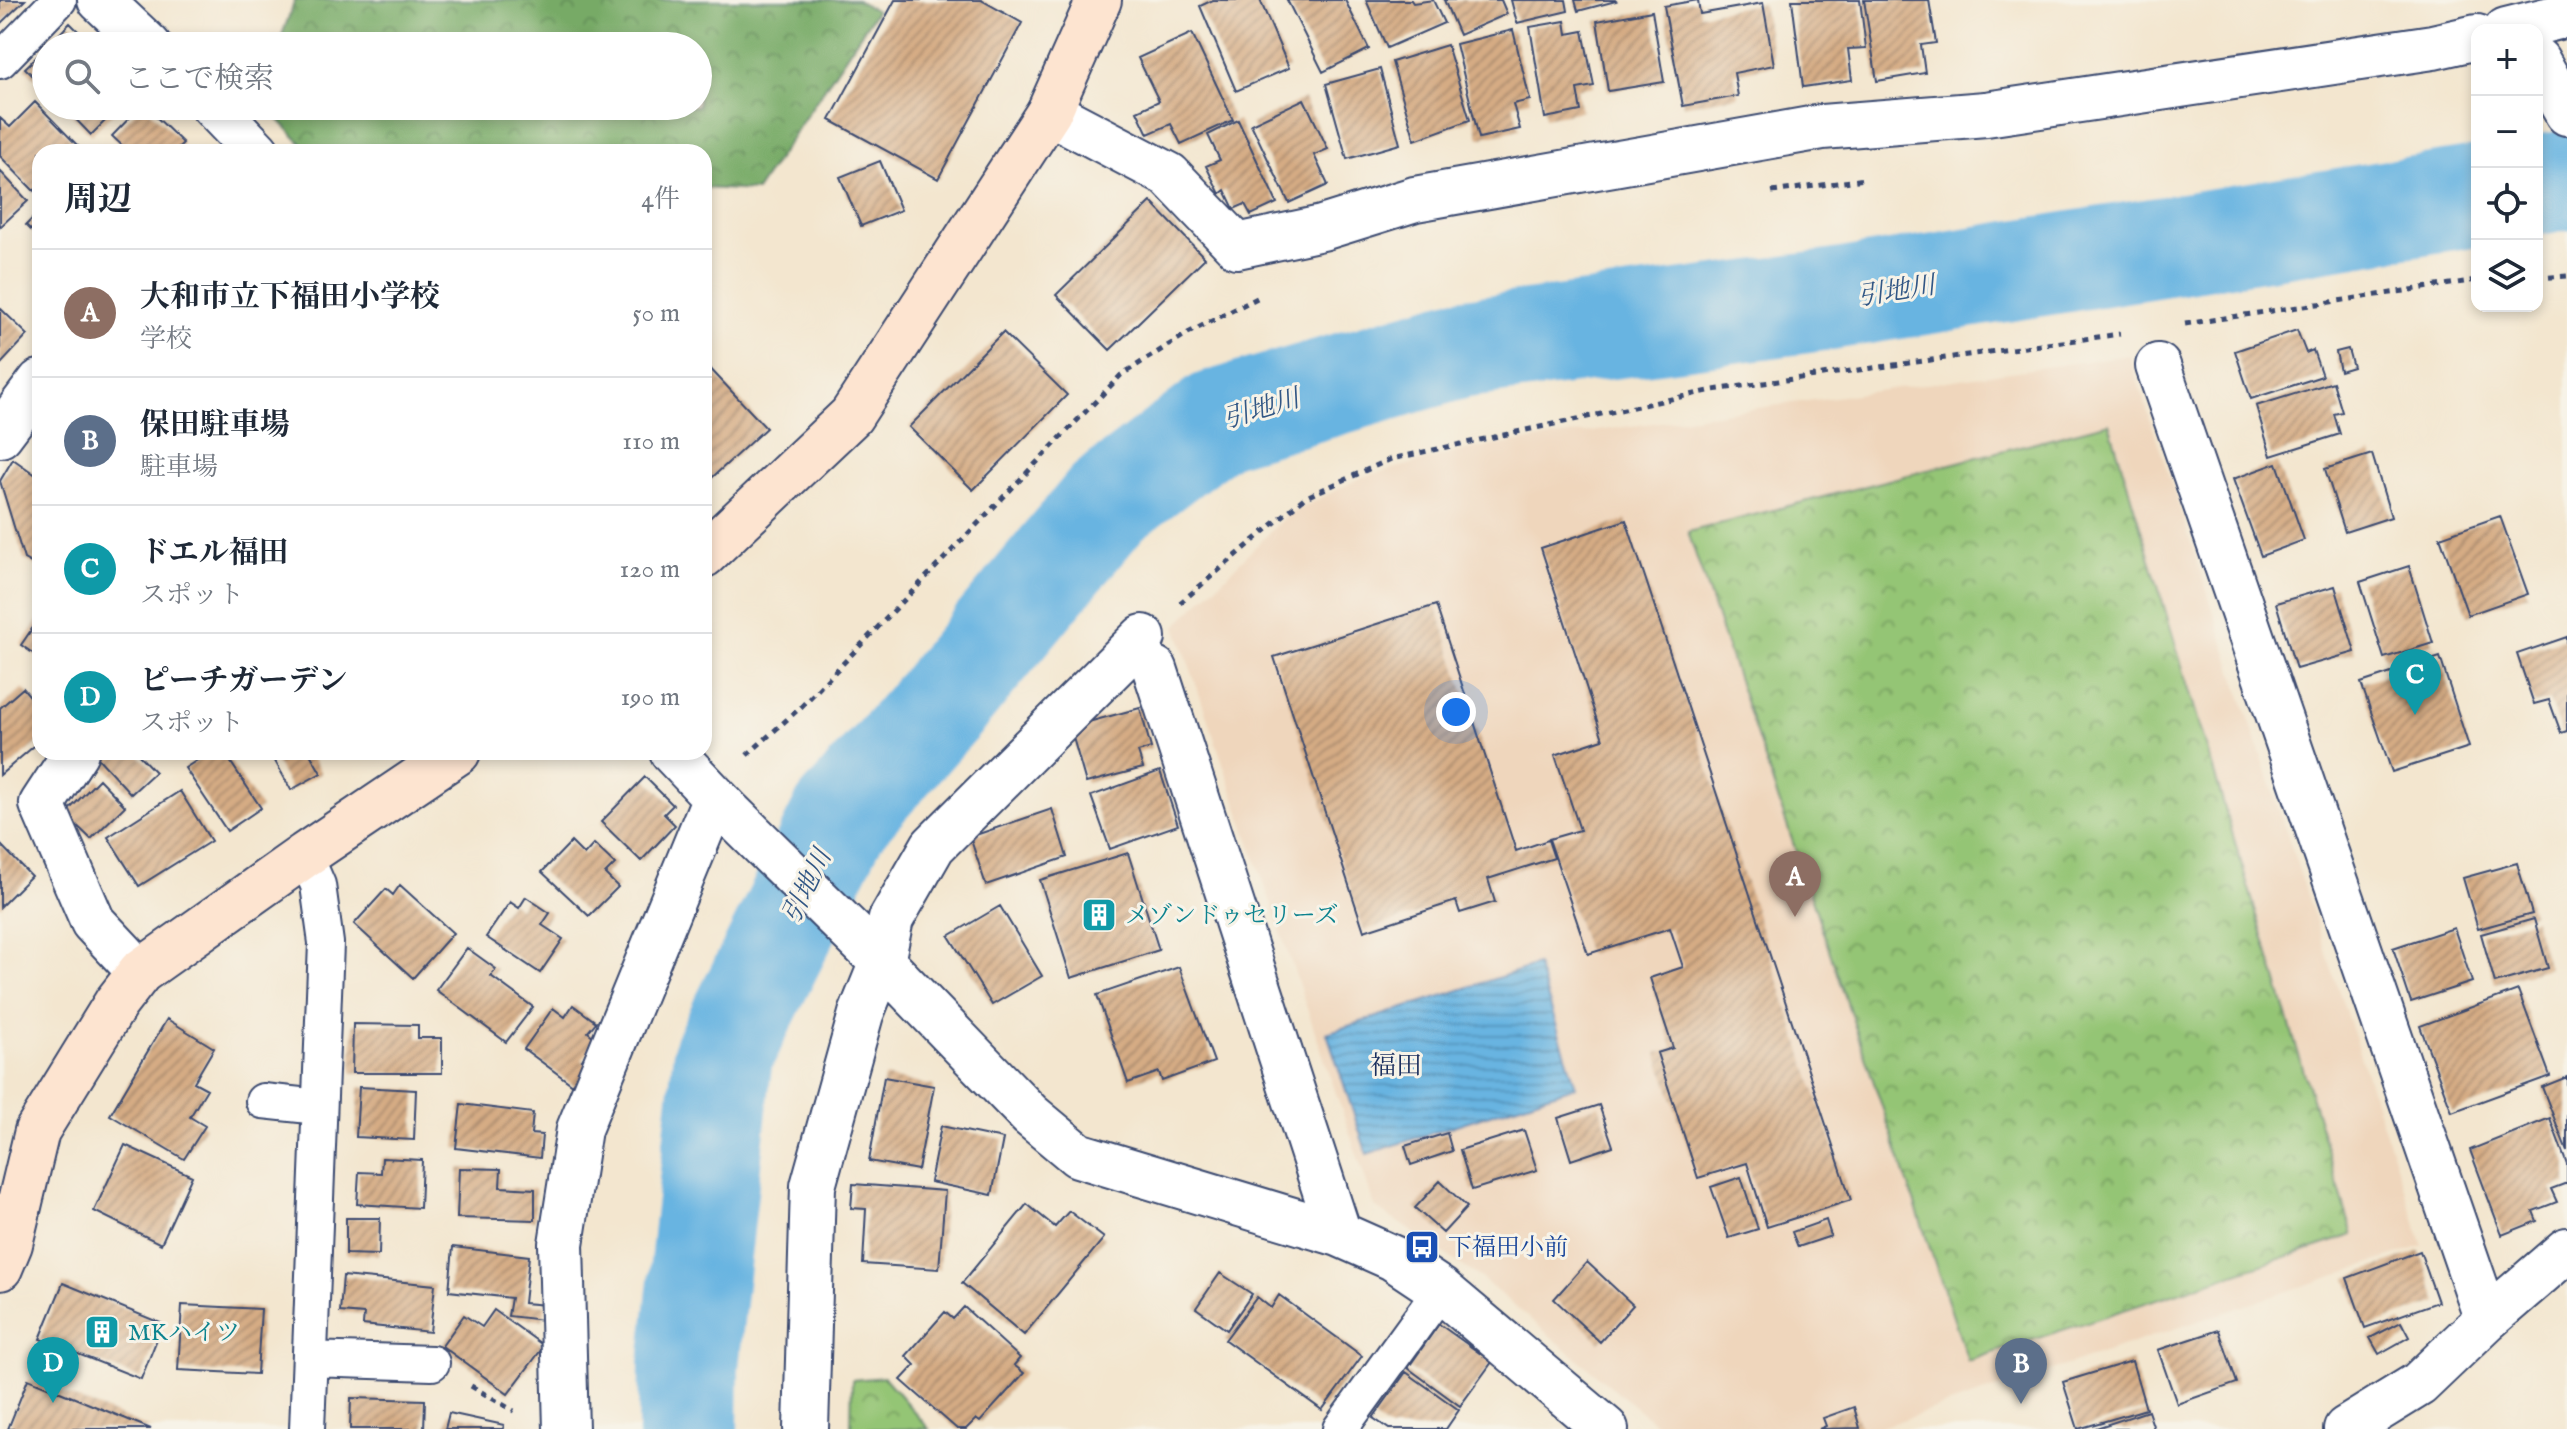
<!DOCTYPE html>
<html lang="ja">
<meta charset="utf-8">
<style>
:root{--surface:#fff;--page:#f6f6f7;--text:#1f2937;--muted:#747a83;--line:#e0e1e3;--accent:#111827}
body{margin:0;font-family:"IM FELL English","Noto Serif JP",serif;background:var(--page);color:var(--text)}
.controls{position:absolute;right:24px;top:24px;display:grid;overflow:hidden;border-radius:16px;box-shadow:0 4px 12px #0003}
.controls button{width:72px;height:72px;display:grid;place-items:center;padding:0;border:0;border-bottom:2px solid var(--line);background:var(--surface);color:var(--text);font:40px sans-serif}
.you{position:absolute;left:1456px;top:712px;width:28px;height:28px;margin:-20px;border:6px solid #fff;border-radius:50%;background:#1a73e8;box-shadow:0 0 0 12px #1a73e833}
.badge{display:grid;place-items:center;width:52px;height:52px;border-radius:50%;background:var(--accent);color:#fff;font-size:26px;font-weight:700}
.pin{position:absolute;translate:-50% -66px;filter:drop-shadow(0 2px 4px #0008)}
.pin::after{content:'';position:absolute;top:42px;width:28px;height:24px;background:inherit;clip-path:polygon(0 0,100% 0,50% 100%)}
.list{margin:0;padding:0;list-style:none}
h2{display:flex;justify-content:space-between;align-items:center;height:104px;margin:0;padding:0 32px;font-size:34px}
h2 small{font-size:26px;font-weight:400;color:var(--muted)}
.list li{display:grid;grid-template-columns:52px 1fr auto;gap:24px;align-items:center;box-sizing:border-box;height:128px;padding:0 32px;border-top:2px solid var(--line)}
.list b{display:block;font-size:30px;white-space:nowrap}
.list p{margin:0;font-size:26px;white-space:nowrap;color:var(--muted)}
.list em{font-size:26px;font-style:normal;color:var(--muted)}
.icon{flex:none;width:44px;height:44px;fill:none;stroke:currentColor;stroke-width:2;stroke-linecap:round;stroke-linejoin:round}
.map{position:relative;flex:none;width:2567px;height:1429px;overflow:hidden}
.search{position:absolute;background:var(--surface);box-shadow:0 4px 12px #0003;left:32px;top:32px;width:680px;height:88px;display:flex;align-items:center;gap:20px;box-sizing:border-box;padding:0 28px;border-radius:44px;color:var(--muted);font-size:30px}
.panel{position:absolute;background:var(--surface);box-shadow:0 4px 12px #0003;left:32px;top:144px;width:680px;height:616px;border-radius:24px}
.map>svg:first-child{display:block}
.built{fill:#efd6bc}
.forest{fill:url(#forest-crowns);stroke:#496c62;stroke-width:2}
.park{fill:url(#park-crowns);stroke:#587a69;stroke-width:2}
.water{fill:url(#water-rules);stroke:#4272a0;stroke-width:2}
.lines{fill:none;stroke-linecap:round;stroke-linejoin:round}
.river{stroke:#68b4e1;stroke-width:100}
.building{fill:url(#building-hatch)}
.lane-casing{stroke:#3b4a6f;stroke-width:38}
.street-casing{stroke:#3b4a6f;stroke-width:48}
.secondary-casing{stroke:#3b4a6f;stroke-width:48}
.path{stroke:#3b4a6f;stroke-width:5;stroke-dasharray:6 6;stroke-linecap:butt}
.lane{stroke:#fff;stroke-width:34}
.street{stroke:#fff;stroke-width:44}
.secondary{stroke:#fde4d0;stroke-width:44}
.labels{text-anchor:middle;stroke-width:6;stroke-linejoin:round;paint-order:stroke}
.culture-label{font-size:24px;fill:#0d838f;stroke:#f7f3e8;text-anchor:start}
.transit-label{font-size:24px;fill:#164399;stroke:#f7f3e8;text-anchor:start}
.water-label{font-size:26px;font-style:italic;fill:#325785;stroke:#f7f3e8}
.neighbourhood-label{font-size:26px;fill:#1b2f5e;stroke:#f7f3e8}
</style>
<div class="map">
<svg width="2567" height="1429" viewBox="0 0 2567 1429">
<defs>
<pattern id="forest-crowns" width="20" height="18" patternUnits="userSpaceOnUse" patternTransform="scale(2)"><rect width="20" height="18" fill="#7a6"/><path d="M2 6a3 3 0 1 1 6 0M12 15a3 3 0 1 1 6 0" fill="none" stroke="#618b57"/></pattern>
<pattern id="park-crowns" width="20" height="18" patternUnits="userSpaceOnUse" patternTransform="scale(2)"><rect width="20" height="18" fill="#94c574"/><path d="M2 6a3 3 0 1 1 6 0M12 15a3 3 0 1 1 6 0" fill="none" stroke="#78a062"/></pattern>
<pattern id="water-rules" width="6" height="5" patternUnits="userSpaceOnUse" patternTransform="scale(2)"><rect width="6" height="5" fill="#68b4e1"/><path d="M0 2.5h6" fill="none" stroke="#5593ba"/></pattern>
<pattern id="building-hatch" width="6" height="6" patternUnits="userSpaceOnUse" patternTransform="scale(2)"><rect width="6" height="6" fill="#d5ac84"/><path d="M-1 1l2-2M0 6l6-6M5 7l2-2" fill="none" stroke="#ac8c6f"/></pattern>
</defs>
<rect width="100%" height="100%" fill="#f7f3e8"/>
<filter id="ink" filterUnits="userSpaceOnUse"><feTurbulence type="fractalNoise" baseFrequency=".0125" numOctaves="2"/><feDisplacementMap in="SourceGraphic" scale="16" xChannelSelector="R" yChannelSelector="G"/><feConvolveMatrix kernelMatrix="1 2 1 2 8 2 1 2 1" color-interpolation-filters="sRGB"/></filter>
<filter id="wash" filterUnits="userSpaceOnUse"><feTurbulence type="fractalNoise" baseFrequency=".006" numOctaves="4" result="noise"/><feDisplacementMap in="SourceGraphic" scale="32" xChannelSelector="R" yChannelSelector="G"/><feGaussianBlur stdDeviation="1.8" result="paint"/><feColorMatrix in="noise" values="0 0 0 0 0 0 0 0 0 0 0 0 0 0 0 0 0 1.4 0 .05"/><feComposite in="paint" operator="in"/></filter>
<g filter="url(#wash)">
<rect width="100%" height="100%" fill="#f3e6cf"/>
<path class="built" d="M 2129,355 L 2423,1246 L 1875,1429 L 1662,1429 L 1482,1279 L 1375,1207 L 1176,626 L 1286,516 L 1362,477 L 1470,449 Z"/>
<path class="forest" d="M 295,0 L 857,0 L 876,11 L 756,191 L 704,188 L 704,152 L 310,152 L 265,106 L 698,106 L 698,46 L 278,46 Z"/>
<path class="park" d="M 2109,423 L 2353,1235 L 1968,1361 L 1688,532 Z
M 884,1377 L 929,1429 L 851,1429 L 852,1380 Z"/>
<path class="water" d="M 1537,965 L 1576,1086 L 1367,1154 L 1327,1033 Z"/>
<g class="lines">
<path class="river" d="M 2537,185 L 2567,180
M 688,1429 L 689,1365 L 723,1054 L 840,818 L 942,702 L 1108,502 L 1216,420 L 1459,349 L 1830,300 L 2477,196"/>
</g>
<g id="blocks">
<path class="building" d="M 0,0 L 25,0 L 0,24 Z
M 895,0 L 981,0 L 1022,23 L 938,179 L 830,120 Z
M 1213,0 L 1260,0 L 1289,68 L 1236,91 L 1200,6 Z
M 1287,0 L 1345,0 L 1369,49 L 1323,72 Z
M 1366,0 L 1411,0 L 1413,3 L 1433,0 L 1444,23 L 1387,48 Z
M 1444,0 L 1501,0 L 1507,14 L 1459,35 Z
M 1511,0 L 1566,0 L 1568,11 L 1517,23 Z
M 1575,0 L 1615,0 L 1616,1 L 1578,11 Z
M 1698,0 L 1700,14 L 1763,3 L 1774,65 L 1734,73 L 1738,96 L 1683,106 L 1664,6 Z
M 1792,0 L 1860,0 L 1866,48 L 1848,49 L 1852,80 L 1803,87 Z
M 1864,0 L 1929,0 L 1936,43 L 1921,45 L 1925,73 L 1877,81 Z
M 1652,11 L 1664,82 L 1608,91 L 1597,21 Z
M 1565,21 L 1567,34 L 1583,31 L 1594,86 L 1577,89 L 1581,111 L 1545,118 L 1530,27 Z
M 70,23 L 93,46 L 48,46 Z
M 1513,30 L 1530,100 L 1513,104 L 1520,129 L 1479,138 L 1456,44 Z
M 1192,33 L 1233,120 L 1181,144 L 1171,124 L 1148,134 L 1137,111 L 1159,101 L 1138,58 Z
M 1447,45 L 1470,120 L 1415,140 L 1392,62 Z
M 46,48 L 46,89 L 25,68 Z
M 1380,69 L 1400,144 L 1347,159 L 1326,84 Z
M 1304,99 L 1328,149 L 1314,155 L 1328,185 L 1289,203 L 1251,124 Z
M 35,102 L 79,147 L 74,152 L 40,152 L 40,185 L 34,191 L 0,156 L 0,118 L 10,127 Z
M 63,106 L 120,106 L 91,135 Z
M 141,106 L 145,106 L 183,143 L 174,152 L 129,152 L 112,136 Z
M 1238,120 L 1277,203 L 1251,215 L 1245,204 L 1234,209 L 1225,190 L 1220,194 L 1206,166 L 1220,160 L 1208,135 Z
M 880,161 L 901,210 L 861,226 L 840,177 Z
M 0,171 L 28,201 L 0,227 Z
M 1151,202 L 1205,258 L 1110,350 L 1056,295 Z
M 40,211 L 40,239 L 26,225 Z
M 0,308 L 28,335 L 0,365 Z
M 2297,330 L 2306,353 L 2313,350 L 2322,376 L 2251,399 L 2235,351 Z
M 1003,332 L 1067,395 L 973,490 L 909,427 Z
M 2348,349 L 2353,367 L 2340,371 L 2336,352 Z
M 704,362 L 766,428 L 704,485 Z
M 2333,382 L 2342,412 L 2334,414 L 2340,434 L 2271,456 L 2256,406 Z
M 2372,454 L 2391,517 L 2345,532 L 2325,469 Z
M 13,459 L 40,478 L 40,568 L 24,559 L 0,481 Z
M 2277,463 L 2304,540 L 2261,556 L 2233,479 Z
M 2500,516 L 2528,594 L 2468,615 L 2440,537 Z
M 1626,520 L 1851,1200 L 1767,1227 L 1747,1163 L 1698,1178 L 1657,1053 L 1673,1048 L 1650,978 L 1683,967 L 1670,928 L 1588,954 L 1549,839 L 1580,830 L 1555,755 L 1603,739 L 1541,548 Z
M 2409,566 L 2433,643 L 2384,658 L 2360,582 Z
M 2335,586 L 2355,652 L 2296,669 L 2276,603 Z
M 1436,605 L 1516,851 L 1548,840 L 1554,858 L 1488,879 L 1495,902 L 1460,913 L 1456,901 L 1364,931 L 1274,657 Z
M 40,617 L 40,658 L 21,645 Z
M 2567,637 L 2567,731 L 2561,733 L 2549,700 L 2534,704 L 2517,654 Z
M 2440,657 L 2469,747 L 2392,772 L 2361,683 Z
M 23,688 L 40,708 L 40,741 L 0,775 L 0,708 Z
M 1140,708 L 1151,748 L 1138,752 L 1143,768 L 1086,783 L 1070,727 Z
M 102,752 L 136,752 L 155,772 L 131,794 L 97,757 Z
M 210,752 L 224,752 L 261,808 L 227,831 L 185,768 Z
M 270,752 L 309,752 L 321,773 L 291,790 Z
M 1160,771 L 1178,825 L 1110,849 L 1091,796 Z
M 645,777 L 673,805 L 664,814 L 675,825 L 641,861 L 601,822 Z
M 99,779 L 125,806 L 91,839 L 65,814 Z
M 180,791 L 211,841 L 139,886 L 108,837 Z
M 1052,809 L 1067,857 L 986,885 L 970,837 Z
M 571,842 L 584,855 L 594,844 L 615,864 L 605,874 L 618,887 L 589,916 L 542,872 Z
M 0,844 L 31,876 L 0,907 Z
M 1128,853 L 1159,950 L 1071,978 L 1040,880 Z
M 2517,863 L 2532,914 L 2478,929 L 2463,878 Z
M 400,885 L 453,933 L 413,978 L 354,924 L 386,889 L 393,895 Z
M 526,897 L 550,913 L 542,925 L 563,939 L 540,973 L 486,937 L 510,902 L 519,908 Z
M 1000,906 L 1042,976 L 992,1005 L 949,936 Z
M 2534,919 L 2548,968 L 2495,983 L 2481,934 Z
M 2454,928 L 2472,982 L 2411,1002 L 2393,948 Z
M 467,948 L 496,969 L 491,976 L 533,1007 L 506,1042 L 436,990 Z
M 1179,967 L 1214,1062 L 1162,1081 L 1159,1072 L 1128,1083 L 1097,995 Z
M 2518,990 L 2550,1076 L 2452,1112 L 2420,1026 Z
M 573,1005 L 596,1022 L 588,1032 L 597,1040 L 582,1060 L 593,1067 L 577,1088 L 524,1049 L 553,1008 L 565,1017 Z
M 167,1019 L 214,1048 L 194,1082 L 207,1089 L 190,1117 L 205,1126 L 184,1159 L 110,1115 Z
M 353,1024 L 418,1025 L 418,1038 L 442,1038 L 442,1073 L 352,1073 Z
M 884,1077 L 934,1086 L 918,1170 L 869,1161 Z
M 2567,1077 L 2567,1151 L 2542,1087 Z
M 359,1087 L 416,1090 L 414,1140 L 356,1137 Z
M 461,1104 L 533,1113 L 531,1134 L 542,1135 L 540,1158 L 456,1148 Z
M 1599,1105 L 1613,1146 L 1571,1160 L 1558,1118 Z
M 2550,1118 L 2567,1164 L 2567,1183 L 2551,1189 L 2557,1202 L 2533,1211 L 2537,1221 L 2502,1235 L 2470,1150 Z
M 941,1126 L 1003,1139 L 992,1195 L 930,1182 Z
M 1524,1130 L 1537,1170 L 1472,1190 L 1460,1150 Z
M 1447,1133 L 1452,1151 L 1411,1165 L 1405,1146 Z
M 125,1145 L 192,1176 L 161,1244 L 94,1211 Z
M 382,1158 L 422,1160 L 420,1208 L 357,1204 L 359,1172 L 381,1173 Z
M 459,1168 L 501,1169 L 500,1187 L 535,1189 L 535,1220 L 457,1218 Z
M 1741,1177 L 1758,1229 L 1729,1238 L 1711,1187 Z
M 1440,1181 L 1467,1207 L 1443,1233 L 1415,1208 Z
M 853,1184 L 945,1191 L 939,1269 L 863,1264 L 866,1209 L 851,1208 Z
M 1027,1204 L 1055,1227 L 1069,1211 L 1104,1238 L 1024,1335 L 962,1283 Z
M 346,1218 L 380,1218 L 379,1255 L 346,1254 Z
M 1826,1220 L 1831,1236 L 1798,1247 L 1792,1232 Z
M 453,1247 L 529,1256 L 524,1303 L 546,1305 L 543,1320 L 508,1316 L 511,1298 L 449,1291 Z
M 2420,1251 L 2438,1302 L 2365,1328 L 2347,1278 Z
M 1587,1262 L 1633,1305 L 1600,1342 L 1554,1299 Z
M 1220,1273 L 1252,1294 L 1227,1330 L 1196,1308 Z
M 343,1276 L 435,1285 L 430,1332 L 363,1325 L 364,1314 L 340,1312 Z
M 63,1283 L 163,1324 L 141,1379 L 40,1339 Z
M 1279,1295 L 1362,1356 L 1322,1410 L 1225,1340 L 1257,1297 L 1271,1308 Z
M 182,1305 L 261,1309 L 257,1374 L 178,1370 Z
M 964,1307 L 1020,1358 L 1014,1365 L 1024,1373 L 980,1422 L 976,1419 L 966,1429 L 957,1429 L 901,1380 L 915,1365 L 906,1356 L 945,1312 L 953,1319 Z
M 494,1310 L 544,1346 L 508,1394 L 442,1346 L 464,1315 L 482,1327 Z
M 2401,1322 L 2409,1337 L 2379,1354 L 2370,1338 Z
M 1439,1324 L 1492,1362 L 1460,1406 L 1408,1368 Z
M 2219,1330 L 2237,1383 L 2177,1404 L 2158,1350 Z
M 2132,1361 L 2146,1409 L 2078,1429 L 2063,1382 Z
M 1406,1372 L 1459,1410 L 1446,1429 L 1389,1429 L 1373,1418 Z
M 28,1379 L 151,1429 L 8,1429 Z
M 351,1398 L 425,1400 L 424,1429 L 350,1429 Z
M 1854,1407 L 1860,1428 L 1819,1429 L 1826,1426 L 1823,1418 Z
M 2148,1411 L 2154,1429 L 2096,1429 L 2096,1428 Z
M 449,1413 L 504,1425 L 503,1429 L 445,1429 Z"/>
</g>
</g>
<g filter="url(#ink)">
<use href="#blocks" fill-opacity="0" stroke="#3b4a6f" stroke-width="2"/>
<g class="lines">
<g class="lane-casing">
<path id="lane" d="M 0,61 L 59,0
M 305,855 L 318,885 L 326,943 L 307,1429
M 263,1101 L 319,1107
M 310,1359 L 432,1363
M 1340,1429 L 1441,1290"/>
</g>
<g class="street-casing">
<path id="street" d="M 100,0 L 149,46
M 2506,30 L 2567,15
M 2537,60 L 2567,113
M 213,106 L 257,152
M 1049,112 L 1169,175 L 1237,246 L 1322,228 L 1415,199 L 1822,127 L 1986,114 L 2433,47 L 2477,37
M 2158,366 L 2487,1319
M 0,435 L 40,382
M 1155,669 L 1339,1234
M 76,752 L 42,804 L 93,922 L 140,972
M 672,752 L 730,813 L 882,962 L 1030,1115 L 1078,1155 L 1339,1234 L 1393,1258 L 1441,1290 L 1606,1429
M 566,1429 L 561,1244 L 579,1129 L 715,797
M 806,1429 L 813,1186 L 861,1014 L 882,962 L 891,919 L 933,846 L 1143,637
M 2346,1429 L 2419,1384 L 2487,1319 L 2567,1250"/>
</g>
<g class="secondary-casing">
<path id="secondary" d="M 704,555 L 851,416 L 1049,112 L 1099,0
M 0,1268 L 10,1244 L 37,1131 L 116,1003 L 140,972 L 305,855 L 458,752"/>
</g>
<path class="path" d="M 1772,192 L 1865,179
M 2537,278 L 2567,276
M 2185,324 L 2477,280
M 1180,603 L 1304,498 L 1391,459 L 1713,390 L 2120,334
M 747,755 L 801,707 L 1121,375 L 1188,333 L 1261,296
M 471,1386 L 514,1411"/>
<use href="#lane" class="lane"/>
<use href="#street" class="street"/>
<use href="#secondary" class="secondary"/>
</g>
</g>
<defs>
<g id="building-square" transform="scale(1.8)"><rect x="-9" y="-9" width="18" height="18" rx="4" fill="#0f9aa8" stroke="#f7f3e8"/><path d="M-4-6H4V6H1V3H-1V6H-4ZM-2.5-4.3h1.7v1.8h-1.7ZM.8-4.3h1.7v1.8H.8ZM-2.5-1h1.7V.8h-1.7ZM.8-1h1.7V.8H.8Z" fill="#fff"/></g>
<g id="bus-square" transform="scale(1.8)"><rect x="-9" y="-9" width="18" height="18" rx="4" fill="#1a4fb4" stroke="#f7f3e8"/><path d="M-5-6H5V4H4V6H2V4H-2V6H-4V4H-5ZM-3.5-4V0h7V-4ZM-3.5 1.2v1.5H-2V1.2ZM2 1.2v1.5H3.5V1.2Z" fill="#fff"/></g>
</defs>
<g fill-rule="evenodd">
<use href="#building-square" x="1099" y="915"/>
<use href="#bus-square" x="1422" y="1247"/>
<use href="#building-square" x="102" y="1332"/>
</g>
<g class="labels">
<g class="culture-label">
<text x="1125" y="923">メゾンドゥセリーズ</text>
<text x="128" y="1340">MKハイツ</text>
</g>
<g class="transit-label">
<text x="1448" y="1255">下福田小前</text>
</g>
<g class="water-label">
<text transform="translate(1896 290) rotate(-9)" y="9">引地川</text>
<text transform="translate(1261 408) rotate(-17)" y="9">引地川</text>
<text transform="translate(806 886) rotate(-64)" y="9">引地川</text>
</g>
<g class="neighbourhood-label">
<text x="1396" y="1074">福田</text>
</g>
</g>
</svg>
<div class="controls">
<button>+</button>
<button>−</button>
<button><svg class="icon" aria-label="locate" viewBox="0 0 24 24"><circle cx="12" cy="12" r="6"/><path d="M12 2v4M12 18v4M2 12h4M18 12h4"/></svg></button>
<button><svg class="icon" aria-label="layers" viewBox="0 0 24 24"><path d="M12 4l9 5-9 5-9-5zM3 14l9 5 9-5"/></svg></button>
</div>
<div class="you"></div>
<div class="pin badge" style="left:1795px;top:917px;background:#8d6e63">A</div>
<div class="pin badge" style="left:2021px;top:1404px;background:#5c6f8a">B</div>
<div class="pin badge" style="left:2415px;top:715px;background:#0f9aa8">C</div>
<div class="pin badge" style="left:53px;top:1403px;background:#0f9aa8">D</div>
<div class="search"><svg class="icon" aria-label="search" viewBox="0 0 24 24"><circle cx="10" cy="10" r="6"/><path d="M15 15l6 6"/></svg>ここで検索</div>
<section class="panel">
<h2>周辺<small>4件</small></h2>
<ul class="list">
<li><span class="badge" style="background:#8d6e63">A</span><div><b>大和市立下福田小学校</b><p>学校</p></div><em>50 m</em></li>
<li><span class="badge" style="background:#5c6f8a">B</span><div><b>保田駐車場</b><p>駐車場</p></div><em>110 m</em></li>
<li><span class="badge" style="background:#0f9aa8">C</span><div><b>ドエル福田</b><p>スポット</p></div><em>120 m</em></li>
<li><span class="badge" style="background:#0f9aa8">D</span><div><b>ピーチガーデン</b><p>スポット</p></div><em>190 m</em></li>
</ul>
</section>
</div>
